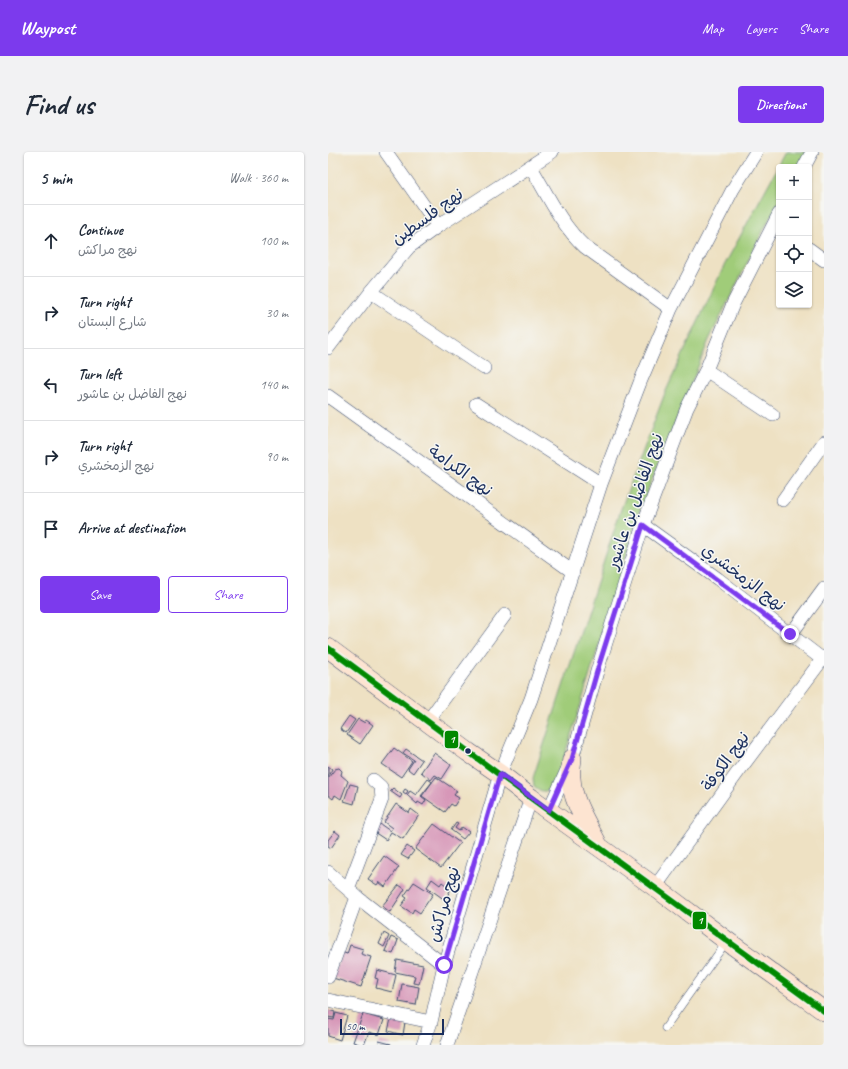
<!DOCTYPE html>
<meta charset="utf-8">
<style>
:root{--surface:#fff;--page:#f2f2f3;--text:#1f2937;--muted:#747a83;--line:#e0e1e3;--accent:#7c3aed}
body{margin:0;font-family:Caveat,"Playpen Sans Arabic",sans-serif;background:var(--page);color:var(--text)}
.controls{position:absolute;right:12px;top:12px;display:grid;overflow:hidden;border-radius:4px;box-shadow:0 1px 3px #0004}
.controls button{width:36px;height:36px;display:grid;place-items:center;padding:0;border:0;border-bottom:1px solid var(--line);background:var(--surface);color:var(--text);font:20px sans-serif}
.scale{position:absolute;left:12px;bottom:10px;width:104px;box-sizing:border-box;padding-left:4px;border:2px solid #1b2f5e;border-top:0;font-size:11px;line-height:14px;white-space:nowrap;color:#1b2f5e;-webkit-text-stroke:3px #f6f6f2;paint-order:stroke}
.stop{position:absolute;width:12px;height:12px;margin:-9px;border:3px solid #7c3aed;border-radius:50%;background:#fff}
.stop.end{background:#7c3aed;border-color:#fff;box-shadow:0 1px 4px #0008}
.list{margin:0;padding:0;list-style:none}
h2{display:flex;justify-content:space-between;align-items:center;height:52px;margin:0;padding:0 16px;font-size:17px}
h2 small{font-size:13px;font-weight:400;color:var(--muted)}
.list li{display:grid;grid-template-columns:26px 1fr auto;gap:12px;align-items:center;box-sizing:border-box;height:72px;padding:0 16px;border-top:1px solid var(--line)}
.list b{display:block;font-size:15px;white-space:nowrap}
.list p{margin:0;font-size:13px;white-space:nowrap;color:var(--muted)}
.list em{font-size:13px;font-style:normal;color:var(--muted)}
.actions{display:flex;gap:8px;padding:12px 16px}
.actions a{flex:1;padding:9px 0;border:1px solid var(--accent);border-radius:4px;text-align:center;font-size:14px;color:var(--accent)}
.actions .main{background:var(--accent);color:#fff}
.icon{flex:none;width:22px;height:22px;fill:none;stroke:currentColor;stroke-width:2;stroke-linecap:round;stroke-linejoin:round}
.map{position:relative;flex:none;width:496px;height:893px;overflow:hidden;border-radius:4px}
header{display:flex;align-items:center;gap:24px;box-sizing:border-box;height:56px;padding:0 20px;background:var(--accent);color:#fff}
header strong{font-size:19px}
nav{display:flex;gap:22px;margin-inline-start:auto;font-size:14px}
.intro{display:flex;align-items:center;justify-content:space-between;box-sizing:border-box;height:96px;padding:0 24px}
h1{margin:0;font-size:28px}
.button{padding:10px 18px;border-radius:4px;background:var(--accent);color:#fff;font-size:14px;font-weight:700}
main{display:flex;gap:24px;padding:0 24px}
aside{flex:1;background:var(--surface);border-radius:4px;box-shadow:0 1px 3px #0004}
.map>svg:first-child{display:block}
.green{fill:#a0cc79;stroke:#5e7e6c}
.building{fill:#d797b8}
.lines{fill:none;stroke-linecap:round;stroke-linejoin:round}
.lane-casing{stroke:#3b4a6d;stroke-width:8}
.street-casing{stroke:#3b4a6d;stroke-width:14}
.secondary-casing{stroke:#3b4a6d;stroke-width:20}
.lane{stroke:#fff;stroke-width:7}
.street{stroke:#fff;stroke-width:13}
.secondary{stroke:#fde4d1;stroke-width:19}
.bus-1-casing{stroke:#f6f6f2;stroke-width:9}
.bus-1{stroke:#080;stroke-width:6}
.route{stroke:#7c3aed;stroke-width:5}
.bus-dot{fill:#1b2f5e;stroke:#f6f6f2;stroke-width:1.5}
.labels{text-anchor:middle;stroke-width:3;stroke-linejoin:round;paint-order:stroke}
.street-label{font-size:17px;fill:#1b2f5e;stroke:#f6f6f2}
.line-badge{stroke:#f6f6f2;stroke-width:1.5}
.badge-label{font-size:11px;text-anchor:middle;font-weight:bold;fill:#fff}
</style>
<header>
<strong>Waypost</strong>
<nav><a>Map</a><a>Layers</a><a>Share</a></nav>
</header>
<div class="intro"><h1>Find us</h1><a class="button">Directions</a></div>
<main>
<aside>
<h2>5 min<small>Walk · 360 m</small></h2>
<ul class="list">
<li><svg class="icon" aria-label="ahead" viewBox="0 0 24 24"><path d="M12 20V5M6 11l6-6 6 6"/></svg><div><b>Continue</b><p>نهج مراكش</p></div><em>100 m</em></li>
<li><svg class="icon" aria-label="right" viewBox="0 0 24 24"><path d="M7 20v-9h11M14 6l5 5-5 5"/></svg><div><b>Turn right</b><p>شارع البستان</p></div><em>30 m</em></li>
<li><svg class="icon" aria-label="left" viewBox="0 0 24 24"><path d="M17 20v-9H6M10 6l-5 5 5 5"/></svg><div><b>Turn left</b><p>نهج الفاضل بن عاشور</p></div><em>140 m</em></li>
<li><svg class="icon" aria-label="right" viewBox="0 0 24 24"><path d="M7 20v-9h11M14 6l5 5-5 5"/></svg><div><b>Turn right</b><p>نهج الزمخشري</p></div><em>90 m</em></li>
<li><svg class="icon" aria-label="arrive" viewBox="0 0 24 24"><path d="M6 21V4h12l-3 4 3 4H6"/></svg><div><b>Arrive at destination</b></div></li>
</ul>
<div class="actions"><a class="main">Save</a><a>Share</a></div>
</aside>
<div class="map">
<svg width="496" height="893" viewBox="0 0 496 893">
<rect width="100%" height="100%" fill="#f6f6f2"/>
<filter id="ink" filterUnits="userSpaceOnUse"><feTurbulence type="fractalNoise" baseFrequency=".025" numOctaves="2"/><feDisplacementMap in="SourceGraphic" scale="8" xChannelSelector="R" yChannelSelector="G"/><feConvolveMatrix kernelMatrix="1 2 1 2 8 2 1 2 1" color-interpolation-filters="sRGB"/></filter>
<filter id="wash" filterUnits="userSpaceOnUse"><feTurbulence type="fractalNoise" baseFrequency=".012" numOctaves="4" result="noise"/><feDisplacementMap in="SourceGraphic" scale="16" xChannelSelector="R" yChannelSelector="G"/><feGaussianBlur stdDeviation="0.9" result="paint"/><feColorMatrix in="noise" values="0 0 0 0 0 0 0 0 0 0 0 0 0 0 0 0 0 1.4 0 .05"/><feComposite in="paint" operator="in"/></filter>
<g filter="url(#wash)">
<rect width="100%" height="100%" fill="#eee1c3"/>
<path class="green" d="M 458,0 L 478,0 L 469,15 L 451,15 L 451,49 L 435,79 L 381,188 L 313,355 L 252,555 L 226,636 C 217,640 214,641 206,634 L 205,626 L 293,357 L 337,241 L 396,114 Z"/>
<g id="blocks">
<path class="building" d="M 21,564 L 27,568 L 18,581 L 12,577 Z
M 30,567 L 37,571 L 38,568 L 45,573 L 32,592 L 19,583 Z
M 66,596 L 84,609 L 73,625 L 54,612 Z
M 78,597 L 94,608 L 85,621 L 80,617 L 86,608 L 75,601 Z
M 106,601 L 123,613 L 114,627 L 107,623 L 103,628 L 93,620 Z
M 0,614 L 4,617 L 0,624 Z
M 11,616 L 14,619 L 13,623 L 20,629 L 13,647 L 7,643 L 5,647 L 0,643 L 0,626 L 7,617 Z
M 108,625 L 129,639 L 126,643 L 131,646 L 126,654 L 123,652 L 117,660 L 94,644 Z
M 100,627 L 104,630 L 93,644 L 98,648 L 95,653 L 90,650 L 89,652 L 79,643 L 82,639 L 88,643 Z
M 22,632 L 30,634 L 26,652 L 16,649 Z
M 65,636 L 74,643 L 72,646 L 62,639 Z
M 77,637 L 80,639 L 78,642 L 75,640 Z
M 68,652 L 81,661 L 83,657 L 91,663 L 75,687 L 63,680 L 58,688 L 46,680 L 52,672 L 62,679 L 64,676 L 56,670 Z
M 128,671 L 130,672 L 127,676 L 131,679 L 134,675 L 141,680 L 135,687 L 123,678 Z
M 106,672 L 132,691 L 113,716 L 87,697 Z
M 7,679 L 12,683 L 3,696 L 0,694 L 0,688 Z
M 79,694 L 86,699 L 80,707 L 73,703 Z
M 56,704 L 71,715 L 57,735 L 51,730 L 49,733 L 40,727 Z
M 104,727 L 112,733 L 114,730 L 123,737 L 117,748 L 99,735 Z
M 86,730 L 105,742 L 92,761 L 86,757 L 84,761 L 73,754 L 79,746 L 76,744 Z
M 71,733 L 77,737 L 62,760 L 54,754 Z
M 56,781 L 61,784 L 56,795 L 51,792 Z
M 63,785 L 70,788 L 65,802 L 57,799 Z
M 22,793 L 35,797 L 33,802 L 43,805 L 33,835 L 5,826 L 13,800 L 19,802 Z
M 69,808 L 95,813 L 91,832 L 85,831 L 87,824 L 67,820 Z
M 49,818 L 68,823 L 64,840 L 48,836 L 50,827 L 47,826 Z
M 74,832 L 91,835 L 88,853 L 71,850 Z
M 0,858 L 7,860 L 6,866 L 0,865 Z
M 8,861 L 19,864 L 12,888 L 0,884 L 0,867 L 6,868 Z
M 35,862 L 56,868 L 51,883 L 41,880 L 36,893 L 33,893 L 25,890 Z
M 63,867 L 77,870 L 75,883 L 60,879 Z
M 51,889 L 63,892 L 63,893 L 50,893 Z"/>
</g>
</g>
<g filter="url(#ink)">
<use href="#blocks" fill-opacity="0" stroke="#3b4a6d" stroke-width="1"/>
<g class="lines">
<g class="lane-casing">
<path id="lane" d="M 337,876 L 399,789"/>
</g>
<g class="street-casing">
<path id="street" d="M 58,0 L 110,74
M 203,15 C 219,42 233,73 257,95 L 343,157
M 476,15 L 484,0
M 481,97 L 496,108
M 43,140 L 156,216
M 0,196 L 43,140 L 81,95 L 110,74 L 224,0
M 378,218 L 445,263
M 0,244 L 245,420
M 148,252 L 273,332
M 455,348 L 496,290
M 315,373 L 390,427 L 494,507
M 463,482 L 496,437
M 99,570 L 177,463
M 221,658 L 244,607 L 270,516 L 315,373 L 359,256 L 378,218 L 405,152 L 451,62
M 0,720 L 29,745 L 116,813
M 327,735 L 410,620 L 496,505
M 20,737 L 54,647 L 53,635 L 45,628
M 0,825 L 29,745
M 0,848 L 103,870
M 95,893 L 103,870 L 116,813 L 172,622 L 203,547 L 273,332 L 313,228 L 343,157 L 405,37 L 428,0
M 119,893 L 203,646"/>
</g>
<g class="secondary-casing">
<path id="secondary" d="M 0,496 L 140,600 L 172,622 L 203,646 L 327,735 L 399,789 L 496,859
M 244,607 C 243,614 242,620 243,626 C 244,649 259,671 269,691"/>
</g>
<use href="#lane" class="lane"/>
<use href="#street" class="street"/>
<use href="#secondary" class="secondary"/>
<g class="bus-1-casing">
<path id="bus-1" d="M 0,496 L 203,646 L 496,859"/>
</g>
<use href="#bus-1" class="bus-1"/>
</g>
</g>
<g class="lines" filter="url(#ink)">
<path class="route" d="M 116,813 L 172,622 L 221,658 L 244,607 L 270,516 L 315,373 L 462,482"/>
</g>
<circle class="bus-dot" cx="140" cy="599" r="3.5"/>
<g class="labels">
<g class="street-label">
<text transform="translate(99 64) rotate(-36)" y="6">نهج فلسطين</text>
<text transform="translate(133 318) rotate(36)" y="6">نهج الكرامة</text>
<text transform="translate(306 349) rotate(-71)" y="6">نهج الفاضل بن عاشور</text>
<text transform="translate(416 425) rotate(37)" y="6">نهج الزمخشري</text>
<text transform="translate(397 609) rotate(-54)" y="6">نهج الكوفة</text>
<text transform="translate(115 752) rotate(-74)" y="6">نهج مراكش</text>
</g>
</g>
<g class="line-badge">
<rect x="116" y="578" width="15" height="19" rx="4" fill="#080"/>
<rect x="364" y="759" width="15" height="19" rx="4" fill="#080"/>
</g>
<g class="badge-label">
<text x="124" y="591">1</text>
<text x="372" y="772">1</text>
</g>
</svg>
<div class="controls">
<button>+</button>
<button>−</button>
<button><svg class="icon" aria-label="locate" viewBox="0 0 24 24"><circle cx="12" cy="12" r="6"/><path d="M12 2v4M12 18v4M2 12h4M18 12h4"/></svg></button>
<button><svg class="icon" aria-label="layers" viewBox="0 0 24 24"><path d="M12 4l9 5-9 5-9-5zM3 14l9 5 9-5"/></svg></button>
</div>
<div class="scale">50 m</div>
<div class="stop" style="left:116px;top:813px"></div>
<div class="stop end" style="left:462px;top:482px"></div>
</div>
</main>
